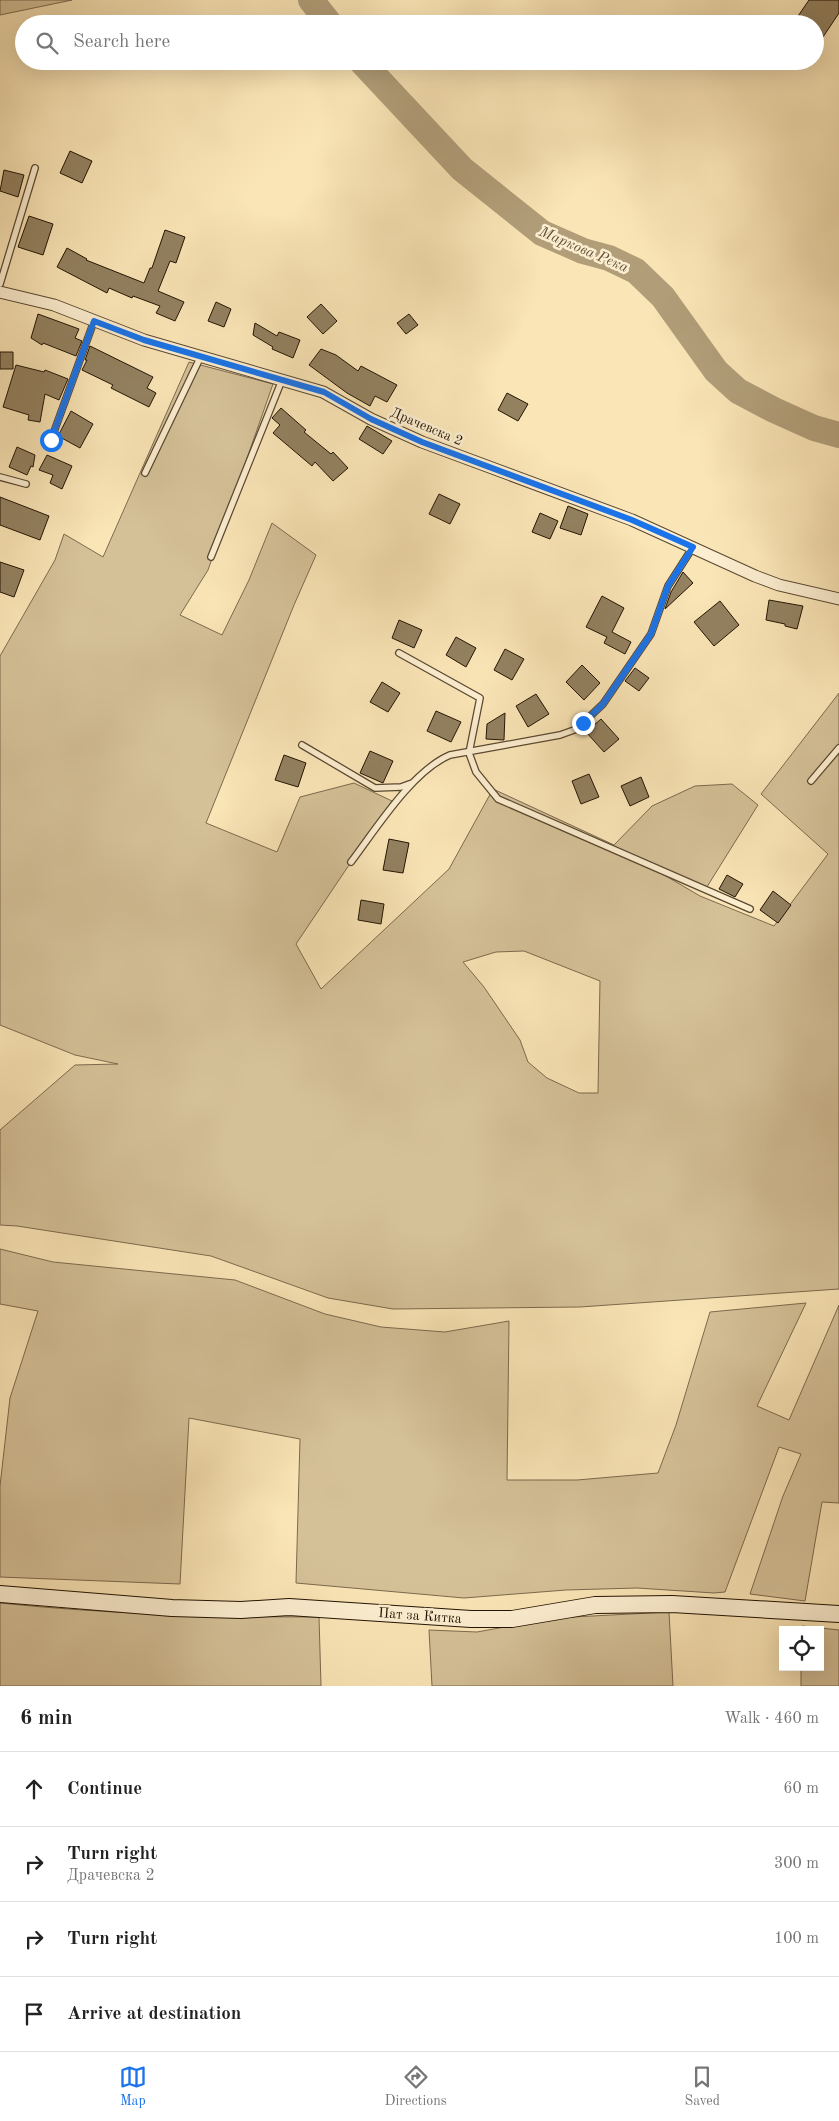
<!DOCTYPE html>
<meta charset="utf-8">
<style>
:root{--surface:#fff;--page:#f6f6f6;--text:#222;--muted:#767676;--line:#e0e0e0;--accent:#1a73e8}
body{margin:0;font-family:"Old Standard TT",serif;background:var(--page);color:var(--text)}
.controls{position:absolute;right:15px;bottom:15px;display:grid;overflow:hidden;border-radius:0px;box-shadow:0 5px 20px #0002}
.controls button{width:45px;height:45px;display:grid;place-items:center;padding:0;border:0;border-bottom:1px solid var(--line);background:var(--surface);color:var(--text);font:25px sans-serif}
.stop{position:absolute;width:15px;height:15px;margin:-11px;border:4px solid #1a73e8;border-radius:50%;background:#fff}
.stop.end{background:#1a73e8;border-color:#fff;box-shadow:0 1px 5px #0008}
.list{margin:0;padding:0;list-style:none}
h2{display:flex;justify-content:space-between;align-items:center;height:65px;margin:0;padding:0 20px;font-size:21px}
h2 small{font-size:16px;font-weight:400;color:var(--muted)}
.list li{display:grid;grid-template-columns:32px 1fr auto;gap:15px;align-items:center;box-sizing:border-box;height:75px;padding:0 20px;border-top:1px solid var(--line)}
.list b{display:block;font-size:19px;white-space:nowrap}
.list p{margin:0;font-size:16px;white-space:nowrap;color:var(--muted)}
.list em{font-size:16px;font-style:normal;color:var(--muted)}
.icon{flex:none;width:28px;height:28px;fill:none;stroke:currentColor;stroke-width:2;stroke-linecap:round;stroke-linejoin:round}
.map{position:relative;flex:none;width:839px;height:1686px;overflow:hidden}
.search{position:absolute;background:var(--surface);box-shadow:0 5px 20px #0002;left:15px;right:15px;top:15px;height:55px;display:flex;align-items:center;gap:12px;box-sizing:border-box;padding:0 18px;border-radius:28px;color:var(--muted);font-size:19px}
.sheet{height:365px;background:var(--surface)}
nav{display:flex;justify-content:space-around;align-items:center;box-sizing:border-box;height:70px;border-top:1px solid var(--line);background:var(--surface);font-size:14px;color:var(--muted)}
nav a{display:grid;justify-items:center;gap:2px}
nav .on{color:var(--accent)}
.map>svg:first-child{display:block}
.green{fill:#d5c198;stroke:#7c6a4e;fill-rule:evenodd}
.lines{fill:none;stroke-linecap:round;stroke-linejoin:round}
.river{stroke:#b19e79;stroke-width:26}
.building{fill:#938160;stroke:#231403}
.lane-casing{stroke:#594830;stroke-width:8}
.street-casing{stroke:#594830;stroke-width:13}
.secondary-casing{stroke:#231403;stroke-width:18}
.lane{stroke:#fceed0;stroke-width:5.5}
.street{stroke:#fceed0;stroke-width:11}
.secondary{stroke:#fceed0;stroke-width:16}
.route{stroke:#1a73e8;stroke-width:6}
.labels{text-anchor:middle;stroke-width:5;stroke-linejoin:round;paint-order:stroke}
.street-label{font-size:14px;fill:#231403;stroke:#fceed0}
.water-label{font-size:15px;font-style:italic;fill:#635238;stroke:#fceed0}
</style>
<div class="map">
<svg width="839" height="1686" viewBox="0 0 839 1686">
<rect width="100%" height="100%" fill="#fae5b6"/>
<filter id="stains"><feTurbulence type="fractalNoise" baseFrequency=".004" numOctaves="4"/><feColorMatrix values="0 0 0 0 .2 0 0 0 0 .09 0 0 0 0 .02 0 0 0 .5 -.17"/></filter>
<radialGradient id="worn" r=".72"><stop offset=".6" stop-color="#630" stop-opacity="0"/><stop offset="1" stop-color="#630" stop-opacity=".3"/></radialGradient>
<path class="green" d="M 0,0 L 72,0 L 0,15 Z
M 189,362 L 273,384 L 208,570 L 180,615 L 222,635 L 249,580 L 272,523 L 316,555 L 294,605 L 206,823 L 277,852 L 300,797 L 354,783 L 392,801 L 296,944 L 321,989 L 449,869 L 493,789 L 614,845 L 652,806 L 695,786 L 732,784 L 758,805 L 705,890 L 620,849 L 700,896 L 774,926 L 828,854 L 761,794 L 839,693 L 839,1289 L 580,1307 L 393,1309 L 328,1298 L 211,1256 L 17,1226 L 0,1225 L 0,1130 L 75,1065 L 118,1064 L 75,1055 L 0,1025 L 0,656 L 55,560 L 64,534 L 103,557 ZM 524,951 L 600,981 L 598,1093 L 579,1093 L 547,1078 L 528,1062 L 520,1040 L 484,987 L 463,962 L 496,952 Z
M 0,1249 L 53,1262 L 235,1280 L 325,1314 L 381,1327 L 445,1332 L 509,1321 L 507,1480 L 577,1480 L 658,1473 L 676,1425 L 710,1312 L 806,1303 L 757,1406 L 789,1420 L 839,1305 L 839,1503 L 822,1502 L 805,1601 L 750,1594 L 783,1496 L 801,1454 L 779,1447 L 725,1592 L 714,1593 L 637,1588 L 566,1590 L 464,1598 L 296,1583 L 300,1439 L 189,1418 L 180,1584 L 0,1577 L 0,1486 L 10,1398 L 38,1311 L 0,1304 Z
M 0,1603 C 106,1614 212,1617 319,1617 L 321,1686 L 0,1686 Z
M 669,1612 L 673,1686 L 432,1686 L 429,1630 L 477,1632 L 554,1618 Z
M 802,1626 L 839,1630 L 839,1686 L 801,1686 L 801,1667 L 820,1667 L 820,1630 L 802,1630 Z"/>
<g class="lines">
<path class="river" d="M 311,0 L 330,24
M 361,61 L 462,169 L 542,233 L 583,251 L 609,258 L 636,271 L 663,297 L 716,371 L 738,391 L 774,410 L 814,428 L 839,435"/>
</g>
<path class="building" d="M 809,0 L 839,0 L 839,13 L 823,37 L 815,32 L 815,24 L 803,24 L 796,19 Z
M 70,151 L 92,161 L 82,183 L 60,173 Z
M 4,170 L 24,175 L 18,197 L 0,191 Z
M 29,216 L 53,224 L 43,255 L 18,247 Z
M 165,230 L 185,237 L 176,263 L 170,261 L 158,291 L 184,302 L 175,321 L 156,313 L 160,306 L 133,296 L 132,298 L 109,288 L 107,293 L 57,267 L 67,248 L 87,259 L 86,260 L 144,283 L 150,268 L 152,268 Z
M 216,302 L 231,309 L 224,327 L 208,321 Z
M 321,304 L 337,321 L 323,334 L 307,317 Z
M 38,314 L 79,329 L 75,338 L 82,341 L 76,356 L 43,343 L 42,345 L 31,338 Z
M 409,314 L 418,325 L 406,334 L 397,323 Z
M 255,323 L 277,336 L 279,332 L 300,340 L 293,358 L 272,349 L 273,347 L 253,335 Z
M 90,346 L 153,377 L 147,388 L 156,393 L 149,407 L 111,388 L 113,385 L 82,370 L 87,360 L 85,360 Z
M 321,349 L 336,355 L 358,371 L 361,366 L 397,385 L 387,402 L 375,396 L 370,406 L 347,393 L 309,365 Z
M 0,352 L 13,352 L 13,369 L 0,369 Z
M 16,365 L 44,372 L 45,370 L 68,379 L 59,400 L 45,394 L 40,422 L 28,420 L 29,415 L 3,407 Z
M 507,393 L 528,404 L 518,421 L 498,410 Z
M 281,408 L 306,430 L 304,432 L 331,454 L 333,452 L 348,468 L 333,481 L 315,462 L 312,466 L 273,433 L 280,425 L 272,418 Z
M 71,411 L 93,424 L 80,448 L 58,436 Z
M 367,426 L 392,441 L 383,454 L 359,439 Z
M 17,447 L 35,455 L 33,467 L 31,466 L 27,475 L 9,467 Z
M 47,455 L 72,466 L 62,489 L 50,483 L 53,475 L 39,470 Z
M 439,494 L 460,504 L 450,524 L 429,514 Z
M 0,497 L 49,516 L 40,540 L 0,525 Z
M 568,506 L 588,514 L 581,535 L 560,528 Z
M 540,513 L 558,521 L 550,539 L 532,532 Z
M 0,562 L 24,570 L 14,597 L 0,592 Z
M 683,572 L 693,583 L 665,609 L 671,592 Z
M 602,596 L 624,608 L 612,632 L 631,642 L 625,654 L 604,643 L 607,637 L 586,627 Z
M 769,600 L 803,606 L 797,629 L 785,626 L 785,624 L 766,620 Z
M 720,601 L 739,625 L 714,646 L 694,622 Z
M 399,620 L 422,630 L 414,648 L 392,638 Z
M 456,637 L 476,648 L 466,667 L 446,655 Z
M 505,649 L 524,659 L 512,680 L 494,670 Z
M 582,665 L 600,683 L 584,700 L 566,682 Z
M 635,668 L 649,678 L 639,691 L 625,681 Z
M 382,682 L 400,693 L 388,712 L 370,702 Z
M 536,694 L 549,714 L 528,727 L 516,706 Z
M 436,711 L 461,722 L 451,742 L 427,731 Z
M 505,713 L 504,740 L 486,739 L 487,724 Z
M 601,719 L 619,739 L 604,752 L 586,732 Z
M 370,751 L 393,761 L 383,783 L 360,773 Z
M 284,755 L 306,763 L 298,787 L 275,780 Z
M 589,774 L 599,797 L 581,804 L 572,781 Z
M 641,777 L 649,797 L 630,806 L 621,786 Z
M 389,839 L 409,843 L 403,873 L 383,870 Z
M 727,875 L 743,884 L 735,897 L 719,889 Z
M 773,891 L 791,905 L 778,923 L 760,910 Z
M 361,900 L 384,904 L 381,924 L 358,920 Z"/>
<g class="lines">
<g class="lane-casing">
<path id="lane" d="M 0,284 L 35,168
M 51,440 L 94,321
M 145,473 L 201,356
M 0,477 L 26,484
M 211,557 L 282,380
M 399,653 L 480,698 L 469,753 L 476,772 L 498,799 L 750,909
M 302,745 L 375,788 L 401,787 L 412,783
M 811,781 L 839,748
M 351,862 C 376,829 412,771 450,755 L 560,735 L 574,730 L 583,723 L 603,704 L 651,634 L 668,586 L 693,547"/>
</g>
<g class="street-casing">
<path id="street" d="M 0,292 L 54,305 L 144,340 L 323,392 L 371,419 L 422,442 L 632,520 L 755,576 L 779,585 L 839,599"/>
</g>
<g class="secondary-casing">
<path id="secondary" d="M 0,1594 L 172,1608 L 241,1610 L 289,1607 L 471,1619 L 512,1619 L 595,1605 L 672,1604 L 839,1614"/>
</g>
<use href="#lane" class="lane"/>
<use href="#street" class="street"/>
<use href="#secondary" class="secondary"/>
</g>
<g class="lines">
<path class="route" d="M 51,440 L 94,321 L 144,340 L 324,392 L 371,419 L 422,442 L 632,520 L 693,547 L 668,586 L 651,634 L 603,704 L 583,723"/>
</g>
<g class="labels">
<g class="street-label">
<text transform="translate(427 426) rotate(23)" y="5">Драчевска 2</text>
<text transform="translate(420 1615) rotate(4)" y="5">Пат за Китка</text>
</g>
<g class="water-label">
<text transform="translate(584 249) rotate(23)" y="5">Маркова Река</text>
</g>
</g>
<rect width="100%" height="100%" filter="url(#stains)"/>
<rect width="100%" height="100%" fill="url(#worn)"/>
</svg>
<div class="controls">
<button><svg class="icon" aria-label="locate" viewBox="0 0 24 24"><circle cx="12" cy="12" r="6"/><path d="M12 2v4M12 18v4M2 12h4M18 12h4"/></svg></button>
</div>
<div class="stop" style="left:51px;top:440px"></div>
<div class="stop end" style="left:583px;top:723px"></div>
<div class="search"><svg class="icon" aria-label="search" viewBox="0 0 24 24"><circle cx="10" cy="10" r="6"/><path d="M15 15l6 6"/></svg>Search here</div>
</div>
<section class="sheet">
<h2>6 min<small>Walk · 460 m</small></h2>
<ul class="list">
<li><svg class="icon" aria-label="ahead" viewBox="0 0 24 24"><path d="M12 20V5M6 11l6-6 6 6"/></svg><div><b>Continue</b></div><em>60 m</em></li>
<li><svg class="icon" aria-label="right" viewBox="0 0 24 24"><path d="M7 20v-9h11M14 6l5 5-5 5"/></svg><div><b>Turn right</b><p>Драчевска 2</p></div><em>300 m</em></li>
<li><svg class="icon" aria-label="right" viewBox="0 0 24 24"><path d="M7 20v-9h11M14 6l5 5-5 5"/></svg><div><b>Turn right</b></div><em>100 m</em></li>
<li><svg class="icon" aria-label="arrive" viewBox="0 0 24 24"><path d="M6 21V4h12l-3 4 3 4H6"/></svg><div><b>Arrive at destination</b></div></li>
</ul>
</section>
<nav>
<a class="on"><svg class="icon" aria-label="map" viewBox="0 0 24 24"><path d="M3 6l6-2 6 2 6-2v14l-6 2-6-2-6 2zM9 4v14M15 6v14"/></svg>Map</a>
<a><svg class="icon" aria-label="directions" viewBox="0 0 24 24"><path d="M12 3l9 9-9 9-9-9zM9 14v-3h6M13 9l2 2-2 2"/></svg>Directions</a>
<a><svg class="icon" aria-label="saved" viewBox="0 0 24 24"><path d="M7 4h10v16l-5-4-5 4z"/></svg>Saved</a>
</nav>
